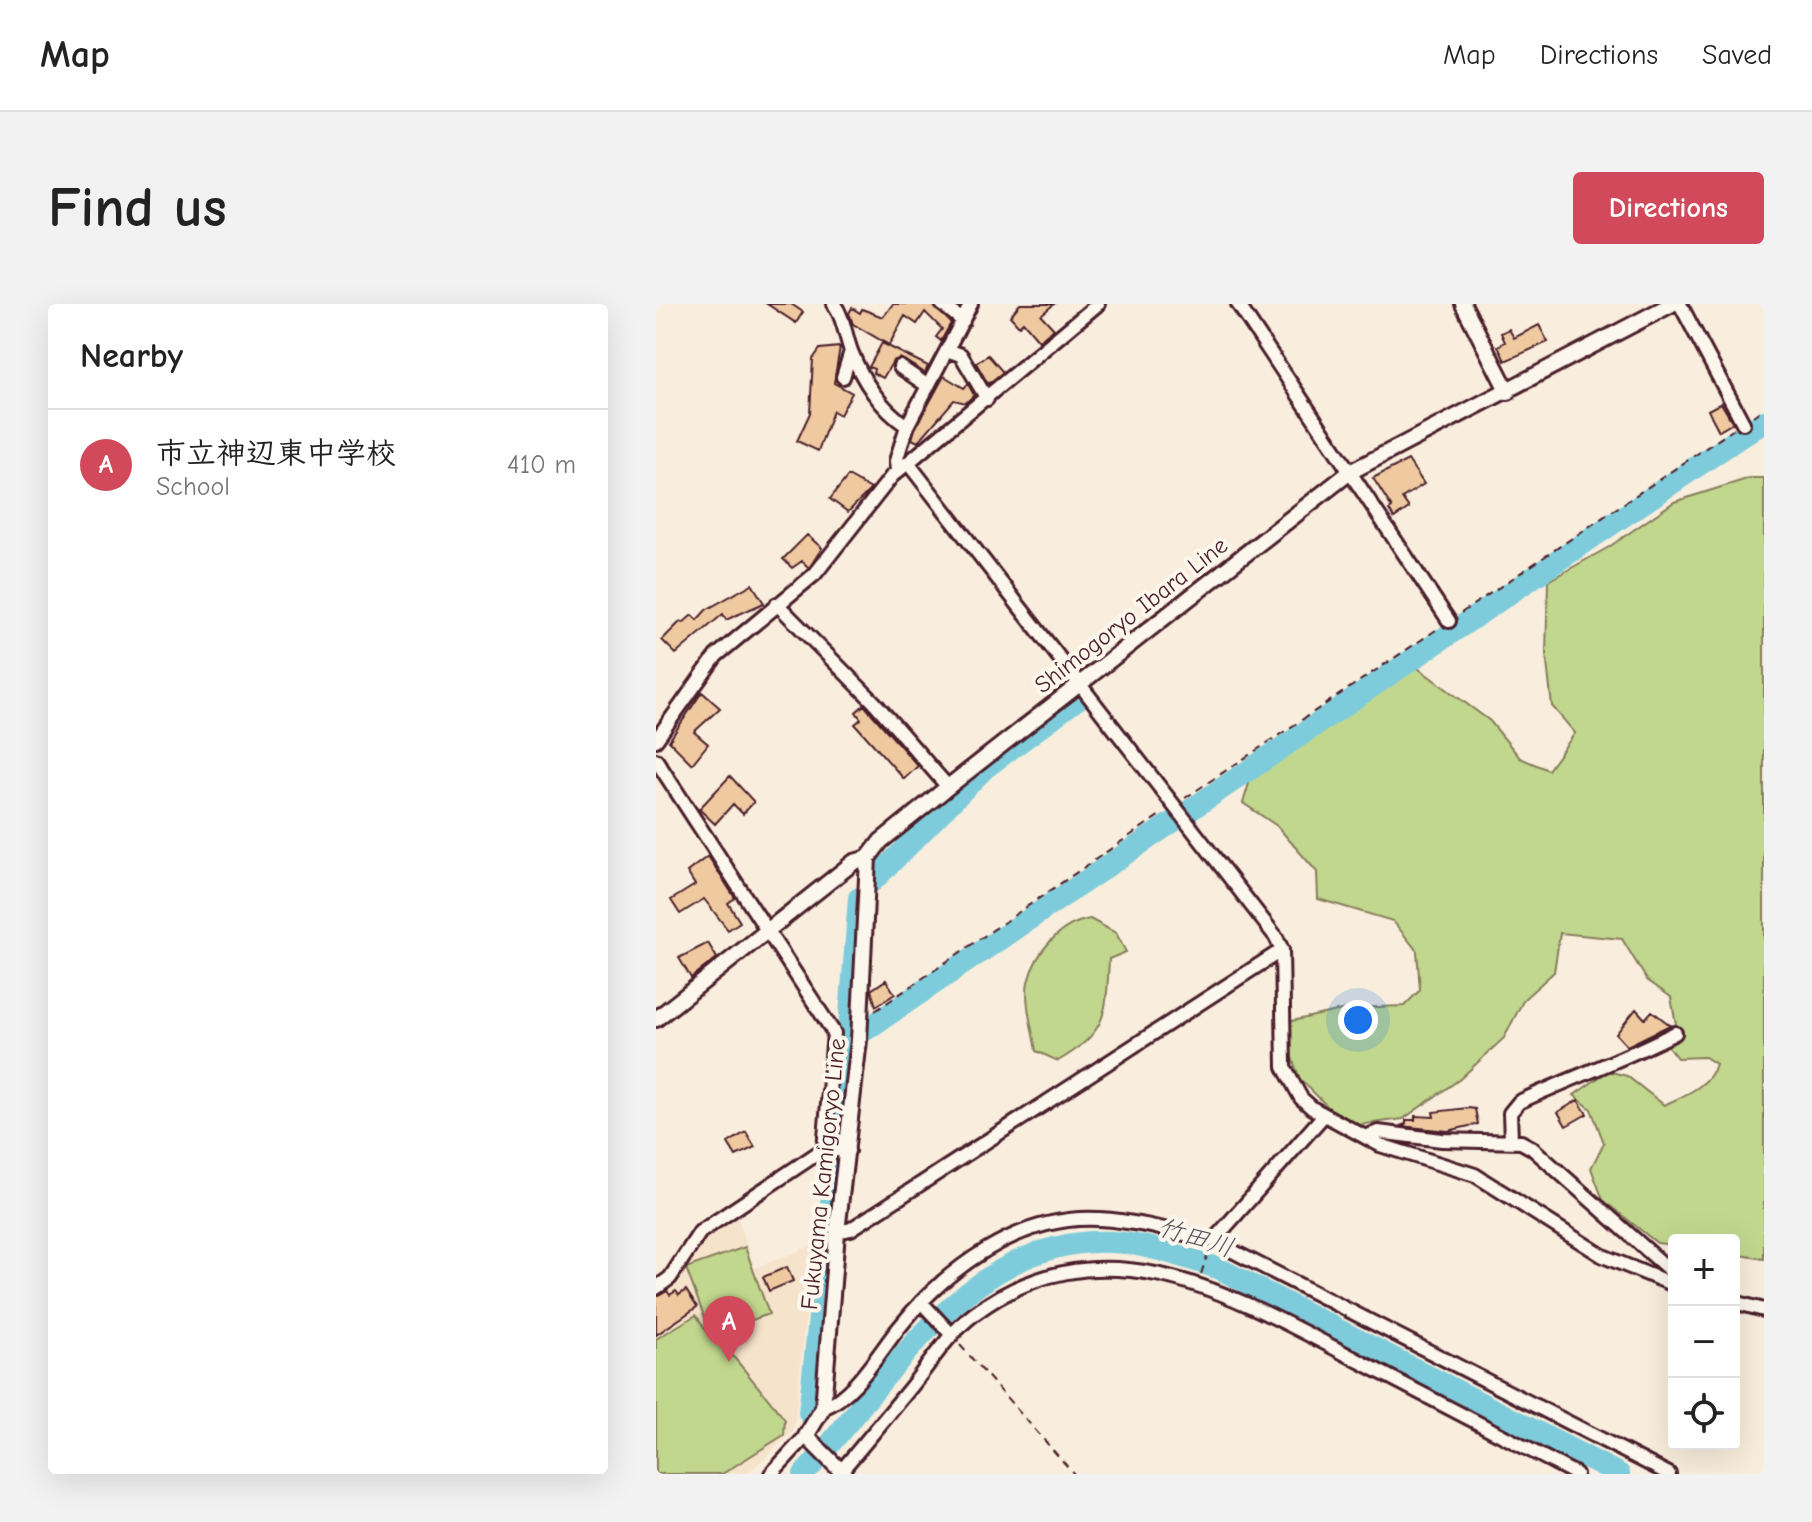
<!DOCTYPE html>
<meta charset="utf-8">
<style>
:root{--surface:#fff;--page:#f2f2f2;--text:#222;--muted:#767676;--line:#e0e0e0;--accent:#d1495b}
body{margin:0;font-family:"Comic Neue","Klee One",sans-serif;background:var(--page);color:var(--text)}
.controls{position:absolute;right:24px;bottom:24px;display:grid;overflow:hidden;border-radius:8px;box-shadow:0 8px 32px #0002}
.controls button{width:72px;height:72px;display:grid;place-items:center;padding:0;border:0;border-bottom:2px solid var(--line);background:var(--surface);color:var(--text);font:40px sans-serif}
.you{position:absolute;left:702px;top:716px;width:28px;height:28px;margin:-20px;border:6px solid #fff;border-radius:50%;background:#1a73e8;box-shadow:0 0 0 12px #1a73e833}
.badge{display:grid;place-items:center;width:52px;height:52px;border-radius:50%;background:var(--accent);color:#fff;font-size:26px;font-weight:700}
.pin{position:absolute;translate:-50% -66px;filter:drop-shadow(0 2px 4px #0008)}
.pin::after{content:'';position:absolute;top:42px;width:28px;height:24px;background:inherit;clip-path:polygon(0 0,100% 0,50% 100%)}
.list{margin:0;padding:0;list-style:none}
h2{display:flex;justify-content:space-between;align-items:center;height:104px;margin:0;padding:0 32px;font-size:34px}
h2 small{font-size:26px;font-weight:400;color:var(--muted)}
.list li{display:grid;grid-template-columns:52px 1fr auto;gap:24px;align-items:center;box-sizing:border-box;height:112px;padding:0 32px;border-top:2px solid var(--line)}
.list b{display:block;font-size:30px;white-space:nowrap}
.list p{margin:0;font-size:26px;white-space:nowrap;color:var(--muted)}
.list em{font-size:26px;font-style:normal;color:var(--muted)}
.icon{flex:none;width:44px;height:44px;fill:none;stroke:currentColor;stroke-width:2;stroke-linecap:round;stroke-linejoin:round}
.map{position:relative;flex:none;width:1108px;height:1170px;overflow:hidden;border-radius:8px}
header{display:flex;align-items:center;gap:48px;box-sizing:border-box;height:112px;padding:0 40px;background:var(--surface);border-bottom:2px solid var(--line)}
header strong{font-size:38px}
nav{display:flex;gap:44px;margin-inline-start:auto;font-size:28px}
.intro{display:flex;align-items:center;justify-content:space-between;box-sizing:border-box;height:192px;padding:0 48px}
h1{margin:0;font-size:56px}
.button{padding:20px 36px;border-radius:8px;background:var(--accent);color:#fff;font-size:28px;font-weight:700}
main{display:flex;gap:48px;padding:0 48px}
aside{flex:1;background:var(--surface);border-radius:8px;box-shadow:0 8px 32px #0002}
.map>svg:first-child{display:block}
.built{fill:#f6e3cb}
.green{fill:#c1d78d;stroke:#867b5c;stroke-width:2}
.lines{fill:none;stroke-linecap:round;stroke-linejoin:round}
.river{stroke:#7eccdb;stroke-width:22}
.building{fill:#efcaa0;stroke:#4a1f2b;stroke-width:2}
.minor-casing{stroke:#4a1f2b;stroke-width:18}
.major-casing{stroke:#4a1f2b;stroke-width:20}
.path{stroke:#4a1f2b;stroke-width:2;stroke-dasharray:8 6;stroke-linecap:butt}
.minor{stroke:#fbf7ec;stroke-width:12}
.major{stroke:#fbf7ec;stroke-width:14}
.labels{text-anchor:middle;stroke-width:8;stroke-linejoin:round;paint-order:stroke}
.street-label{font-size:24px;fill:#4a1f2b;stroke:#fbf7ec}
.water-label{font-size:26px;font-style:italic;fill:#5a5360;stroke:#fbf7ec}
</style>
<header>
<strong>Map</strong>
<nav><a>Map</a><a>Directions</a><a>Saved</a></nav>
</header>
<div class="intro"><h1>Find us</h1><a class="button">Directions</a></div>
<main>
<aside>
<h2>Nearby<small></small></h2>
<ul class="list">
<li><span class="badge">A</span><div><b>市立神辺東中学校</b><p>School</p></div><em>410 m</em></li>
</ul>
</aside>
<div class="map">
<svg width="1108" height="1170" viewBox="0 0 1108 1170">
<rect width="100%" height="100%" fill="#f9eedd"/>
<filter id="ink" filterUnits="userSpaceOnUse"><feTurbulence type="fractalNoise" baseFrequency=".0125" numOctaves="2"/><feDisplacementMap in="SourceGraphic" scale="16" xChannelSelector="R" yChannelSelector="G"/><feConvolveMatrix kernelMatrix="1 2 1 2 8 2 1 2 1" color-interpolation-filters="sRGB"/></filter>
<g filter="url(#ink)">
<path class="built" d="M 80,908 L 99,964 L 157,941 L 138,1127 L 91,1170 L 0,1170 L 0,988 L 22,973 L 48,930 Z"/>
<path class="green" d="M 1094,174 L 1108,174 L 1108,955 L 1078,950 L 1078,936 L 1018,936 L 1018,941 L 1001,939 L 947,896 L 935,864 L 948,839 L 935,805 L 918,791 L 952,767 L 971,772 L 1008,801 C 1027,792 1054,782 1060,760 L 1049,753 L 1021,754 L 1007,736 L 1020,720 L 1015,693 L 991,676 L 966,635 L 904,629 L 898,668 L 868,695 L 848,734 L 804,775 L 747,815 L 702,821 L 674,805 L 644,775 L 632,743 L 631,718 L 694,704 L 748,702 L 764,686 L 761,647 L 737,617 L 662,595 L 661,568 L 621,522 L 587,499 L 595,473 L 759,362 L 834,417 L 864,454 L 892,466 L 919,429 L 896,402 L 890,350 L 892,277 L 953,243 L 1018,198 Z
M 434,615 L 460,629 L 470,648 L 453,655 C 450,708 453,728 402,757 L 380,747 C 377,727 368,697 372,678 C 380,647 404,620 434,615 Z
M 89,943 L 113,1010 L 55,1031 L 30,964 Z
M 40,1011 L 54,1032 L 62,1034 L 123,1108 L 129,1116 L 128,1131 L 66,1170 L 0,1170 L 0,1035 Z"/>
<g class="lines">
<path class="river" d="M 217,577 L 329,464 L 423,394
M 192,738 L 1108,117
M 153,1109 L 192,738 L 203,594
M 148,1170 C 232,1079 312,931 456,938 C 492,940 527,953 562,964 L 963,1170"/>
</g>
<path class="building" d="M 111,0 L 135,0 L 147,8 L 140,19 Z
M 237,0 L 277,0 L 295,19 L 285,37 L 280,33 L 286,25 L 269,8 L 261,20 L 249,12 L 233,41 L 197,20 L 193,9 L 196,4 L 204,9 L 206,5 L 227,13 Z
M 364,0 L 398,0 L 385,11 L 398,25 L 383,37 L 367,18 L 363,22 L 354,12 Z
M 883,21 L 892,38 L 849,57 L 842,42 L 849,38 L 845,29 L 853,25 L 858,34 Z
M 226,39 L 272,62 L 269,69 L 244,54 L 237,57 L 227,74 L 217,69 L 218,65 L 213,63 Z
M 184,43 L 178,79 L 196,89 L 184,111 L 177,107 L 162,147 L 141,137 L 154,109 L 157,55 L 164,45 Z
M 332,51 L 347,68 L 332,80 L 320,59 Z
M 288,72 L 308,84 L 312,80 L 318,91 L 310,99 L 298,96 L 262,138 L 256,135 L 259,125 Z
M 1065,99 L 1077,119 L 1063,127 L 1052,106 Z
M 752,156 L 768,180 L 746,194 L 753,204 L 738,214 L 733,206 L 736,204 L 717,174 Z
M 192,172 L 215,185 L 192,208 L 174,195 Z
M 151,231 L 166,244 L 153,264 L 146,257 L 136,264 L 127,255 Z
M 96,280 L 108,299 L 70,316 L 67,310 L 20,350 L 6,336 L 25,317 L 27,319 L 36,311 L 41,316 L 50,306 Z
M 46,388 L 64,404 L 38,428 L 52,440 L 36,460 L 13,437 Z
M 208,401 L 262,462 L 248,475 L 199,420 L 205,415 L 200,408 Z
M 74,472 L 98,498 L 87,510 L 77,500 L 59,520 L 43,505 Z
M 52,552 L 79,594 L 72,599 L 84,618 L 72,626 L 48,595 L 24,610 L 15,596 L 39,581 L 31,568 Z
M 52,639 L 61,654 L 35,674 L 23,654 Z
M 230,676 L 239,690 L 220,702 L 215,686 Z
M 980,705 L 989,715 L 996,707 L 1014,721 L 971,742 L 960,730 Z
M 922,796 L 931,810 L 910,822 L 902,808 Z
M 812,804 L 819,805 L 822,820 L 792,827 L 744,822 L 750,820 L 750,816 L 759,816 L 759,812 L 778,813 L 777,808 Z
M 90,828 L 99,843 L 80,852 L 72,839 Z
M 131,963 L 137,977 L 113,987 L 107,973 Z
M 30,986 L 41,1003 L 0,1031 L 0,993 L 11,987 L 14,991 L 20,987 L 23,991 Z"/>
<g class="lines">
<g class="minor-casing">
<path id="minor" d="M 178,0 C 188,14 189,31 195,47 C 206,76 225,105 251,122
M 286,0 L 307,17
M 582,0 L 793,317
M 1024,0 L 1087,119
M 291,46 L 305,51 L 331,95
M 244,63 L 272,82
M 187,73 L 195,47
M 252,159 L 620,633 L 626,646 L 628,763 L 645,794 L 656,804 L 724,841 L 819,871 L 947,952 L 1018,981
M 241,167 L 240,157 L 251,122 L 315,0
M 121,300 L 218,398 L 292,483
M 0,436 L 60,352 L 159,270 L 236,172 L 442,0
M 0,456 L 178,729 L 168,845
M 709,833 L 722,828 L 786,836 L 865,838 L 876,844 L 1018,970
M 855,835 L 854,809 L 863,798 C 915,774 969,755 1019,729
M 181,928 L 195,925 L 626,646
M 557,937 L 668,811
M 0,984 L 14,974 L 44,928 L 168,845 L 192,847
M 265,998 L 296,1031
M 1078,998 L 1108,1006
M 167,1104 C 199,1091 221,1051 242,1025 C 289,965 364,910 443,915 C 482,917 520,928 557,937 L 1013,1170
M 185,1167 C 209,1139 232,1111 255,1083 C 275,1058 292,1030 318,1010 C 449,912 582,994 705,1058 C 777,1095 848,1133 920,1170
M 115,1170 L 150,1132"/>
</g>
<g class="major-casing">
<path id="major" d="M 807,0 L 852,88
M 0,715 L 198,558 L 212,554 L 225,537 L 292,483 L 694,168 L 1016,0
M 188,1170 L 150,1132 L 167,1104 L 181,928 L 203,736 L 212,554"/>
</g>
<path class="path" d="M 1097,112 L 1108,104
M 805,309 L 1078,125
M 529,494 L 783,324
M 219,707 L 507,509
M 545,970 L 552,949
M 304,1041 L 418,1170"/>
<use href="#minor" class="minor"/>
<use href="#major" class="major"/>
</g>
</g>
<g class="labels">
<g class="street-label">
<text transform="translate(475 311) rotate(-38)" y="8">Shimogoryo Ibara Line</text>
<text transform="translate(167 870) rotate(-84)" y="8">Fukuyama Kamigoryo Line</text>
</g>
<g class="water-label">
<text transform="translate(540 933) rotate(17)" y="9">竹田川</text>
</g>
</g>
</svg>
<div class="controls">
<button>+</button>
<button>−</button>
<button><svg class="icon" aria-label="locate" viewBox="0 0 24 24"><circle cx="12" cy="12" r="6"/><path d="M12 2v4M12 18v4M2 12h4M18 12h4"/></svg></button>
</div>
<div class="you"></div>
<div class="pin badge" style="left:73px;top:1058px">A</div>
</div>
</main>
